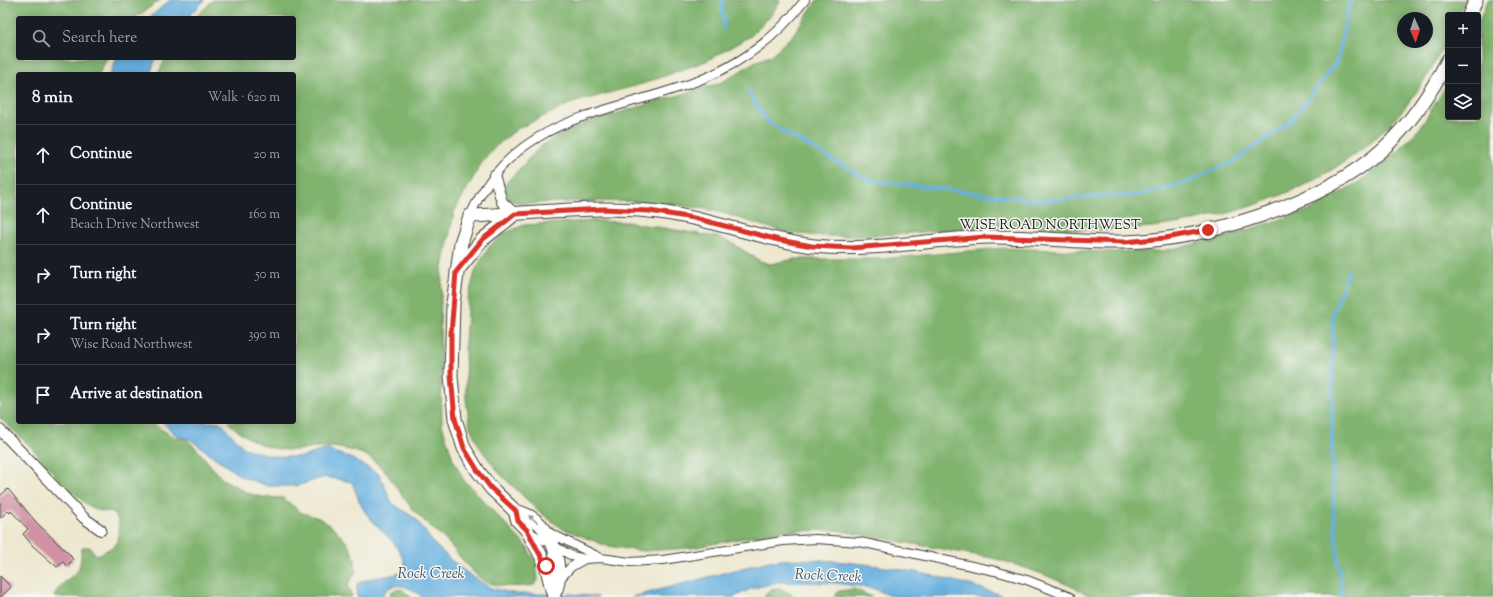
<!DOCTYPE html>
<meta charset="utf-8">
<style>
:root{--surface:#171b24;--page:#242831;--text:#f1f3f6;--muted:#9ea1a6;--line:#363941}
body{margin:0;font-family:"Sorts Mill Goudy",serif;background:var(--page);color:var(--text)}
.controls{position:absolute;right:12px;top:12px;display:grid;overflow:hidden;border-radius:4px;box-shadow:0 2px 10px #0003}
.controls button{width:36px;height:36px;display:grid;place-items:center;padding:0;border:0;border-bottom:1px solid var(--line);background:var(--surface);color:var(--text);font:20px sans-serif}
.compass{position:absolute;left:1397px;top:12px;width:36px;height:36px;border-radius:50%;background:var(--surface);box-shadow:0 2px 10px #0003;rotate:177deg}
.stop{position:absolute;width:12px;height:12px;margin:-9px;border:3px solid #d93025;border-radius:50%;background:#fff}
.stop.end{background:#d93025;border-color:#fff;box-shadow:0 1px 4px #0008}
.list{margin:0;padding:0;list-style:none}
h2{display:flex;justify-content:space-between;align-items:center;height:52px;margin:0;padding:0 16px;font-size:17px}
h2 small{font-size:13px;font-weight:400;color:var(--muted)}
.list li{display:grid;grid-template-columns:26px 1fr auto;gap:12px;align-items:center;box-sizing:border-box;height:60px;padding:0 16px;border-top:1px solid var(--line)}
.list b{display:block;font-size:15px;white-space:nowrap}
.list p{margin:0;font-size:13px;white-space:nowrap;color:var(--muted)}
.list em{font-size:13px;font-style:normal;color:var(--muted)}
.icon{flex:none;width:22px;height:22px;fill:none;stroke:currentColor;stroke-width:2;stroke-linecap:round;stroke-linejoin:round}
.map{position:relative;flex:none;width:1493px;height:597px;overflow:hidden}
.search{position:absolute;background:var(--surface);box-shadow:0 2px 10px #0003;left:16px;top:16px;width:280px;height:44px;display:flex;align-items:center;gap:10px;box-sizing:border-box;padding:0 14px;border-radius:4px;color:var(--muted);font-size:15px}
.panel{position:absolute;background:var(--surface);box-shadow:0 2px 10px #0003;left:16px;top:72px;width:280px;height:352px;border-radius:4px}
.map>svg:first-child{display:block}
.forest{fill:#80b36e;stroke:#4e6845;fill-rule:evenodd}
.water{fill:#68b0df;stroke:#42667e}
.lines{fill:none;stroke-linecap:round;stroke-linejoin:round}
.stream{stroke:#68b0df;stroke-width:3.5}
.building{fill:#d091a5}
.pedestrian-casing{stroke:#3b3b37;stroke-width:10}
.minor-casing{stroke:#3b3b37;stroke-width:12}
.tertiary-casing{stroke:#3b3b37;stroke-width:15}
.pedestrian{stroke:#fff;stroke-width:8}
.minor{stroke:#fff;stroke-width:10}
.tertiary{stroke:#fff;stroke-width:13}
.oneway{fill:#999}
.route{stroke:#d93025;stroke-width:5}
.labels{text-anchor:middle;stroke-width:3;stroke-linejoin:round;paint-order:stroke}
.street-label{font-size:14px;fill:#1c1c1c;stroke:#f6f6f2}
.water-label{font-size:15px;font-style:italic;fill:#3a576a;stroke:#f6f6f2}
</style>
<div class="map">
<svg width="1493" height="597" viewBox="0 0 1493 597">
<rect width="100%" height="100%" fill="#f6f6f2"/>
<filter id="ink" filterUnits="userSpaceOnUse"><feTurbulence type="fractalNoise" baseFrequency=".025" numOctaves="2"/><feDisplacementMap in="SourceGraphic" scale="8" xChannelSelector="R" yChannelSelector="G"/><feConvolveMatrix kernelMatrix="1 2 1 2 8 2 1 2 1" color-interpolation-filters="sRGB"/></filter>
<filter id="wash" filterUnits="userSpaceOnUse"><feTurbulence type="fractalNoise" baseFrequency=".012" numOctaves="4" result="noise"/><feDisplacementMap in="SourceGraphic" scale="16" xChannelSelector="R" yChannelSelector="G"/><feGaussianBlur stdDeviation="0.9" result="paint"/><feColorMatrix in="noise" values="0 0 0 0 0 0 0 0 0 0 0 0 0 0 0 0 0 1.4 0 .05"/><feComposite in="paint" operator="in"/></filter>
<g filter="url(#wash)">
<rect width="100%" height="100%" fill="#ede8cf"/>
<path class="forest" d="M 0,0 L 160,0 L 135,18 L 18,18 L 18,58 L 107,58 L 99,74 L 18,74 L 18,422 L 149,422 L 174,437 L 186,439 L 196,448 L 221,478 L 248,493 L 262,497 L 283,498 L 302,513 L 319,518 L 336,530 L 348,544 L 355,559 L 356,571 L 348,585 L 352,597 L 54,597 C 58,585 69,580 77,571 C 83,563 79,555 83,547 L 90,547 L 95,554 L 98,555 L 116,545 C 119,534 121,523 114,513 L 97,510 L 86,504 L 60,480 L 29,445 L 0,418 Z
M 213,0 L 781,0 L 770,16 L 751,36 L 706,61 L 642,84 L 572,103 L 517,129 L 495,147 L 481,164 L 454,212 L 442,273 L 440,327 L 442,425 L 453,459 L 463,479 L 527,547 L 536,564 L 538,580 L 534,585 C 519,587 496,588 483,580 C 473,574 458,554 450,545 C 436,529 420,520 407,502 C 396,487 384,466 367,456 C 354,449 332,446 317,447 C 311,447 305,449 299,450 C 271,452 248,441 228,422 L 294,422 L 294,74 L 158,74 L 166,58 L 294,58 L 294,18 L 195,18 Z
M 817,0 L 1465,0 L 1458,15 L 1448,15 C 1448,22 1449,29 1448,36 C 1447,42 1442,49 1439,54 C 1426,79 1412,101 1392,122 C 1316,201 1195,231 1088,230 C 1059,230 1030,225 1001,226 C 934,229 866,241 799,234 C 765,230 733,213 699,208 C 639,198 579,201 519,204 L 508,198 L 505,187 L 507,182 L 540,147 L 555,137 L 591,121 L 717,84 L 728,79 L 754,62 L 770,56 L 792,36 ZM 1403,18 L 1427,18 L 1427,42 L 1403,42 Z
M 1488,0 L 1493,0 L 1493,597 L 1092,597 C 1061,580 1027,567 992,558 L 836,530 L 781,531 L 691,548 L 643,551 L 607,546 L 561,528 L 541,513 L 500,474 L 480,448 L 470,427 L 466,399 L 465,343 L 468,298 L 476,269 L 489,247 L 503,234 L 524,225 L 593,221 L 627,222 L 717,237 L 732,243 L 760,261 L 770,264 L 795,259 L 881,259 L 1003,248 L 1115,252 L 1162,251 L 1219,239 L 1313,209 L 1365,178 L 1396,152 L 1420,128 L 1448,83 L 1448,117 L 1478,117 L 1478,23 Z
M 780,588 L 796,597 L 764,597 L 771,589 Z
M 401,589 L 411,597 L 389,597 L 392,591 Z
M 854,589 L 872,597 L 834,597 L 839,591 Z"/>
<path class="water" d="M 170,0 L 205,0 L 187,18 L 149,18 Z
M 117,58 L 156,58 L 150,74 L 110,74 Z
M 163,422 L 220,422 L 244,448 L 272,456 L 302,457 L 327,449 L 354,460 L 379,474 L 392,503 L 416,519 L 434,544 L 452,561 L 466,572 L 491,588 L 517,594 L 574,594 L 598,597 L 422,597 C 410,586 390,578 382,597 L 357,597 L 357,584 C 372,575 389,578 406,571 C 404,543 376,531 363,508 C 358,501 356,491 352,482 L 325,477 L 296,486 L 268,486 L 240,476 L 191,440 L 174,434 Z
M 796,559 C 865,561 941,573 1006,597 L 905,597 L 888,595 L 872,588 L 836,583 L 778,582 L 750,589 L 734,597 L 632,597 L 769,561 Z"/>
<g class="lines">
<path class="stream" d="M 722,0 L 724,29
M 748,91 L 767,122 L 868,180 L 1042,201 L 1103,196 L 1139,195 L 1188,182 L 1235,161 L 1292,120 L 1338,60 L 1349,3 L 1352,0
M 1342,597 L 1334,517 L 1332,439 L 1333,314 L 1348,271"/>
</g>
<g id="blocks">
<path class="building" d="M 8,489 L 36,522 L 70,555 L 73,560 L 67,566 L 63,562 L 57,567 L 33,546 L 23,534 L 28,529 L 11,511 L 10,513 L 8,511 L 0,518 L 0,496 Z
M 0,576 L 11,587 L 1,597 L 0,597 Z"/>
</g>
</g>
<g filter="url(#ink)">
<use href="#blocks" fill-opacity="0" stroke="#3b3b37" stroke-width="1"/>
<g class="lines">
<g class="pedestrian-casing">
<path id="pedestrian" d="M 470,216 C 514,113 611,115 700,80 C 743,63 777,37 805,0
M 529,532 L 572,556 L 585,559 L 601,558 L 630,562 L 663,560 L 783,541 L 816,539 L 860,542 L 995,571 L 1027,580 L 1070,597
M 548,532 L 601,558
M 558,581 L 571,567 L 585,559"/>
</g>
<g class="minor-casing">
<path id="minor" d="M 494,175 L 502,202 L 515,214
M 0,430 L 84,518 L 101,530"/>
</g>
<g class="tertiary-casing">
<path id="tertiary" d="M 1469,15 L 1476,0
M 457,271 L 482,240 L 515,214
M 515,511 C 544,518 556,542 558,569 C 558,579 559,585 554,593
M 554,597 L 546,565 L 533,541 L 527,530 L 518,521 L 515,511 L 491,488 L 478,471 L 464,448 L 455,419 L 451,376 L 453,304 L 461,243 L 470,216 C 529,214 590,205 649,211 C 705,216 757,239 814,246 C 872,252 929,239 987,237 C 1033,236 1078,243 1124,242 C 1205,240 1322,204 1383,149 C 1410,124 1431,93 1448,60"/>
</g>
<use href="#pedestrian" class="pedestrian"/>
<use href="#minor" class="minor"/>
<use href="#tertiary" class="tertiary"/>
</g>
<defs><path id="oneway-solid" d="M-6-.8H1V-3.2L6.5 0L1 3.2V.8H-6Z"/></defs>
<use class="oneway" href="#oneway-solid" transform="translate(533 519) rotate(-141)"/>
</g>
<g class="lines" filter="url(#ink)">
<path class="route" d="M 546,566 L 527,530 L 518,521 L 516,511 L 491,488 L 478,471 L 464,448 L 455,419 L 451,376 L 451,334 L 456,272 L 482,240 L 515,214 L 603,209 L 649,211 L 694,218 L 779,240 L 812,246 L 852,248 L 985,237 L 1125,242 L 1165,238 L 1208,230"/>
</g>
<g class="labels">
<g class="street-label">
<text x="1050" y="229">WISE ROAD NORTHWEST</text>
</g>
<g class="water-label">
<text x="431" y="578">Rock Creek</text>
<text transform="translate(828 575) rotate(2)" y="5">Rock Creek</text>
</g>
</g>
</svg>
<div class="controls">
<button>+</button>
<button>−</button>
<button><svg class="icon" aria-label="layers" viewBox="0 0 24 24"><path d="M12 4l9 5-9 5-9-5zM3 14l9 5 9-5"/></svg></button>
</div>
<svg class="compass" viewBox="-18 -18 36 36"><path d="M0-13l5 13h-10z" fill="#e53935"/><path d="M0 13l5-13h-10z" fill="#9ea1a6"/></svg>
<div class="stop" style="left:546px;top:566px"></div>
<div class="stop end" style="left:1208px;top:230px"></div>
<div class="search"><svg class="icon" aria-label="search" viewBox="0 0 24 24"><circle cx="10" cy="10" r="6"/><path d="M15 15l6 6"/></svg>Search here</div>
<section class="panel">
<h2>8 min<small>Walk · 620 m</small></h2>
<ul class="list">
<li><svg class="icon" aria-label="ahead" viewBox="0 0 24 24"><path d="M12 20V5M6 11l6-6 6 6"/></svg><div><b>Continue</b></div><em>20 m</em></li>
<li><svg class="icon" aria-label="ahead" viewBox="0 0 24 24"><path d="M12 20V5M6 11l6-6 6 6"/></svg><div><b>Continue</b><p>Beach Drive Northwest</p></div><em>160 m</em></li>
<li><svg class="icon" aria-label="right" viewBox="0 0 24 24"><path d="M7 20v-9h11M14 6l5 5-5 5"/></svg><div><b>Turn right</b></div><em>50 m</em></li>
<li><svg class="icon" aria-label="right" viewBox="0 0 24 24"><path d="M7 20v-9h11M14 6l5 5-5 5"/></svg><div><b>Turn right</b><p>Wise Road Northwest</p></div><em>390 m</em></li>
<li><svg class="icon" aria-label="arrive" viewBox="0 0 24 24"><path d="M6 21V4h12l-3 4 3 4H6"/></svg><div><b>Arrive at destination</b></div></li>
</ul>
</section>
</div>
